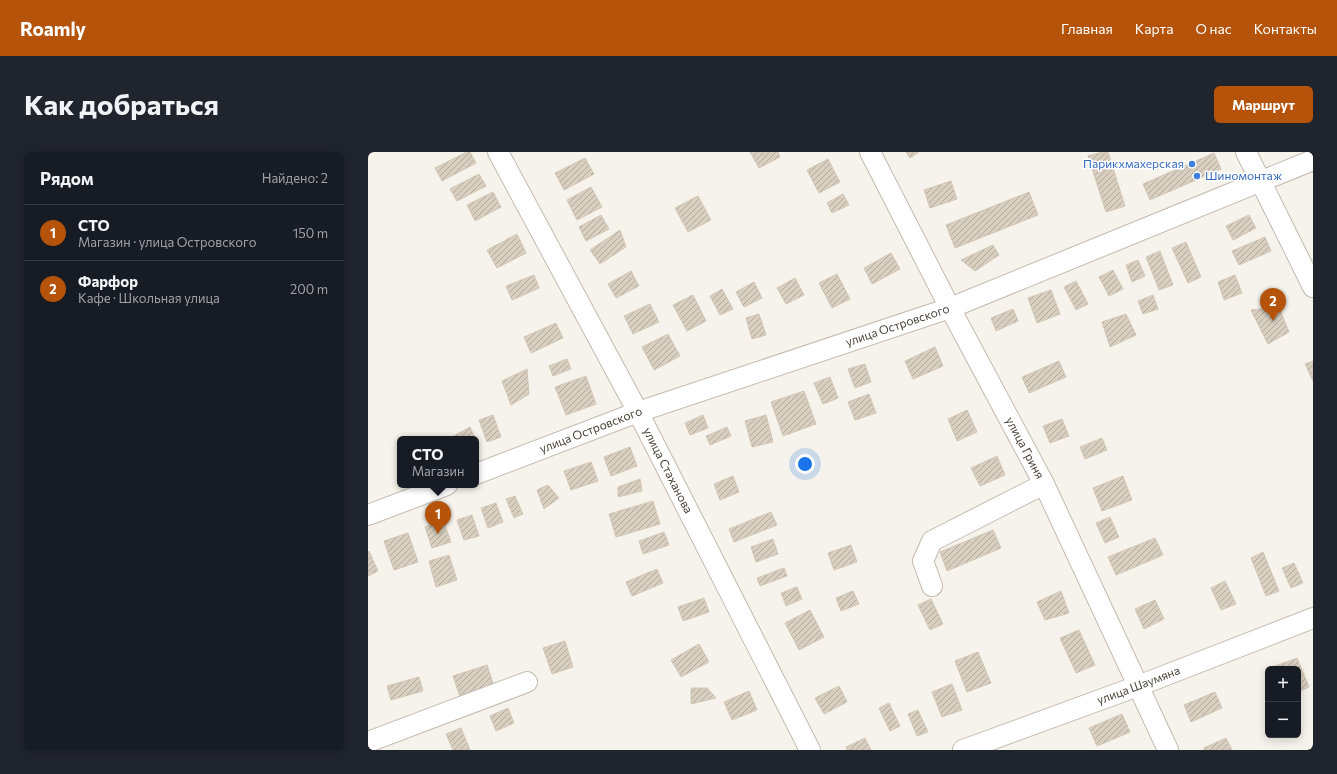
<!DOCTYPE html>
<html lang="ru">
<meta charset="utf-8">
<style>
:root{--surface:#171b24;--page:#20242c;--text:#f1f3f6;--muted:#9ea1a6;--line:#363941;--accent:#b45309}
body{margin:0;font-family:Commissioner,sans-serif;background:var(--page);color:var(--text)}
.controls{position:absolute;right:12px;bottom:12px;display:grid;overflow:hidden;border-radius:6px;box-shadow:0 2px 10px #0003}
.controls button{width:36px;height:36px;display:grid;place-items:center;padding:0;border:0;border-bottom:1px solid var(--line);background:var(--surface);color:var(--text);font:20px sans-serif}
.you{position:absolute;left:437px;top:312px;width:14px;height:14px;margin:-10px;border:3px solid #fff;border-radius:50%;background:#1a73e8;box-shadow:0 0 0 6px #1a73e833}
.badge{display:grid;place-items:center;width:26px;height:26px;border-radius:50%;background:var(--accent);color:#fff;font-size:13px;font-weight:700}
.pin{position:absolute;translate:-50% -33px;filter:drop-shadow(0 1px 2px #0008)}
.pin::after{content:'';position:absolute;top:21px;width:14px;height:12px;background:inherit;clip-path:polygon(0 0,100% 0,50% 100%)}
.popup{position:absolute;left:29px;top:284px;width:82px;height:52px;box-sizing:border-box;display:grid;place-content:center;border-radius:6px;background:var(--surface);filter:drop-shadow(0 1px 3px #0005);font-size:13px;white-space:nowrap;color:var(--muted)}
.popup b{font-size:15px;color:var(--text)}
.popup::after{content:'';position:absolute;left:50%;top:100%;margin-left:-8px;border:8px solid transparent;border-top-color:var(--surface)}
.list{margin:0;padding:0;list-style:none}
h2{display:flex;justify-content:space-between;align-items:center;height:52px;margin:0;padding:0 16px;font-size:17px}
h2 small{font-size:13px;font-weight:400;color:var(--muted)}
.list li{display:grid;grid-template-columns:26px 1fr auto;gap:12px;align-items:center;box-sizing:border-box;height:56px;padding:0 16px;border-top:1px solid var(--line)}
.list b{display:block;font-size:15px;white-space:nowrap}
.list p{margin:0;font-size:13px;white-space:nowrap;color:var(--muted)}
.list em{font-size:13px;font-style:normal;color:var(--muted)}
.map{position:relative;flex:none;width:945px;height:598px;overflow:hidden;border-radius:6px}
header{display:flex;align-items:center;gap:24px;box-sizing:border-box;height:56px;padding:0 20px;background:var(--accent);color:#fff}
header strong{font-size:19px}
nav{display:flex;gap:22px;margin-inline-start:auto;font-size:14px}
.intro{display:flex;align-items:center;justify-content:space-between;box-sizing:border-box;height:96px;padding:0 24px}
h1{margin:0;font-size:28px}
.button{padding:10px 18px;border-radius:6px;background:var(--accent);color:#fff;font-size:14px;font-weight:700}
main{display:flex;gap:24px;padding:0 24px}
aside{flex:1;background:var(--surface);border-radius:6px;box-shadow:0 2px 10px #0003}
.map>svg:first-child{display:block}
.building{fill:url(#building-hatch);stroke:#d3c7b4}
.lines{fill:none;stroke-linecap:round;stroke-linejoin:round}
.minor-casing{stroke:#c2bbae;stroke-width:22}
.minor{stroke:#fff;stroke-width:20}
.shop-dot{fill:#3f7fe0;stroke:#fff;stroke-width:1.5}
.labels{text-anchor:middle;stroke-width:3;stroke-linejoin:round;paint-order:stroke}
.shop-label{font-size:12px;fill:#366cbe;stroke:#fff;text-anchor:end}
.street-label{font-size:12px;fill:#4b4439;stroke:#fff}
</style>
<header>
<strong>Roamly</strong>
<nav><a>Главная</a><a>Карта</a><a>О нас</a><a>Контакты</a></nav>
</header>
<div class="intro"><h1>Как добраться</h1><a class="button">Маршрут</a></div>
<main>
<aside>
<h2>Рядом<small>Найдено: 2</small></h2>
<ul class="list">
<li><span class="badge">1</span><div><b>СТО</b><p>Магазин · улица Островского</p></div><em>150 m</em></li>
<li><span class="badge">2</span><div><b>Фарфор</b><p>Кафе · Школьная улица</p></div><em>200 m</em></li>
</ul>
</aside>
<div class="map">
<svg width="945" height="598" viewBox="0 0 945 598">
<defs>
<pattern id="building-hatch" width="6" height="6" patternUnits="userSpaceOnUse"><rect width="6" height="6" fill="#d8cfc1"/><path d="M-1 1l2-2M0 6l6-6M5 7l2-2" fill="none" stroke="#b1aa9e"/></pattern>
</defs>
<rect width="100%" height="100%" fill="#f6f3ec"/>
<path class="building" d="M 99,0 L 102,0 L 108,11 L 74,29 L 67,16 Z
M 382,0 L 410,0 L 412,5 L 391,16 Z
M 538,0 L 551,0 L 542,6 Z
M 734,0 L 740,0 L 757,54 L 738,60 L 720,4 Z
M 846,1 L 853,17 L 782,48 L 775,32 Z
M 217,6 L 226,22 L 196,38 L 187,21 Z
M 460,7 L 472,30 L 451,41 L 439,18 Z
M 111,22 L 118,34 L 89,49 L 82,37 Z
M 583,29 L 589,47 L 562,56 L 556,38 Z
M 223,35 L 234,55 L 209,68 L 199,48 Z
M 125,40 L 133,55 L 107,69 L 99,53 Z
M 661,40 L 670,63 L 587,96 L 578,73 Z
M 475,42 L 481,53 L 464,61 L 459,51 Z
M 330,44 L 343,68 L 320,80 L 307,56 Z
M 233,63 L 241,77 L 218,89 L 211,75 Z
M 881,63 L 888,76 L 865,88 L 858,74 Z
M 252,78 L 258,95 L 232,112 L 222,98 Z
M 149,82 L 158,101 L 129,116 L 119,98 Z
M 897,85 L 903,99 L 871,113 L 864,99 Z
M 818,90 L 833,125 L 820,131 L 804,96 Z
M 625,93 L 631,103 L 607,119 L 593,108 Z
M 792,99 L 805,133 L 791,138 L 778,105 Z
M 523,101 L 532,117 L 504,132 L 496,116 Z
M 770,108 L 777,124 L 764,130 L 758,113 Z
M 745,118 L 755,137 L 741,144 L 731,125 Z
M 263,119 L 271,134 L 248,146 L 240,132 Z
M 469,122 L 482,147 L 464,156 L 451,131 Z
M 166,123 L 171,136 L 144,148 L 138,134 Z
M 867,123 L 874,141 L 856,148 L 850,130 Z
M 427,126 L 436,143 L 418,152 L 409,136 Z
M 708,129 L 720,152 L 708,158 L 696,135 Z
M 386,130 L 394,146 L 376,155 L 368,140 Z
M 354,137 L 365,157 L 352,163 L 342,144 Z
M 683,138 L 692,162 L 669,171 L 660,146 Z
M 325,143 L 338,169 L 319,179 L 305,153 Z
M 785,143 L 790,157 L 775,162 L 770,149 Z
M 282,152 L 291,170 L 265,182 L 256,164 Z
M 911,155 L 921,180 L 900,192 L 883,158 Z
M 645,157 L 650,169 L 628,179 L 623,166 Z
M 391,162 L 398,183 L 384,187 L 378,166 Z
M 758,162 L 768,183 L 742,195 L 734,170 Z
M 188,171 L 195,186 L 163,201 L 156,185 Z
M 300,182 L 312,204 L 286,218 L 274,195 Z
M 567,195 L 575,214 L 545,227 L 537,209 Z
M 199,207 L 203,217 L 185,224 L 181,214 Z
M 691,209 L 698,225 L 661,241 L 654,225 Z
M 945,209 L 945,229 L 937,212 Z
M 497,212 L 503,230 L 487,236 L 480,217 Z
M 159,217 L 161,242 L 143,253 L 134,229 Z
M 218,224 L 228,252 L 198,263 L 187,235 Z
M 462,225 L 470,246 L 455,252 L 446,231 Z
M 436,239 L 448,272 L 415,284 L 403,250 Z
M 501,242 L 508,261 L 487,268 L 480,250 Z
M 599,258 L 609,280 L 589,289 L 580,267 Z
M 125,263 L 133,285 L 119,290 L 111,268 Z
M 335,263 L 340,276 L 322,283 L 317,271 Z
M 398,263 L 405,290 L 384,295 L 377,269 Z
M 694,267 L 701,284 L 682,291 L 675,274 Z
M 102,275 L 109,290 L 108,290 L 108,287 L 85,287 L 84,285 Z
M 359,275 L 363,284 L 342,293 L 338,284 Z
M 734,286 L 739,298 L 717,307 L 712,295 Z
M 262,295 L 269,314 L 243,324 L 236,305 Z
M 629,304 L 637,323 L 612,334 L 603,316 Z
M 223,310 L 230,329 L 203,338 L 196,319 Z
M 365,324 L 371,340 L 352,348 L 346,332 Z
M 755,324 L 764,348 L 734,359 L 725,336 Z
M 272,327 L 274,339 L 250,345 L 250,335 Z
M 180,333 L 191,346 L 176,357 L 169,338 Z
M 147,344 L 155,362 L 146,366 L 138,347 Z
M 285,349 L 292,372 L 248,385 L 241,362 Z
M 128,351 L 135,370 L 120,376 L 113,356 Z
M 403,360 L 409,373 L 366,390 L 361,377 Z
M 104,363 L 111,384 L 96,388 L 89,368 Z
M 742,365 L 751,385 L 737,391 L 728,371 Z
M 75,368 L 83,390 L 64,396 L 57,375 Z
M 625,378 L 633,396 L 579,419 L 572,400 Z
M 296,380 L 301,393 L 275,402 L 271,389 Z
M 40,381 L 50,410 L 26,418 L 16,389 Z
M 787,386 L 795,403 L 748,423 L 740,405 Z
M 405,387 L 410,402 L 388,410 L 383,395 Z
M 483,393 L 489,410 L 466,418 L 460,401 Z
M 1,399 L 10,419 L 0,424 L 0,400 Z
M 895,400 L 911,439 L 898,444 L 883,406 Z
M 81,403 L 89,428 L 68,435 L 61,409 Z
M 926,411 L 935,431 L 923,436 L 914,416 Z
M 416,416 L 419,424 L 392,434 L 389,426 Z
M 289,417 L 295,431 L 264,444 L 258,430 Z
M 857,429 L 868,452 L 853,458 L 843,436 Z
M 429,435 L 434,447 L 418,454 L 413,441 Z
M 485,439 L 491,452 L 473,459 L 468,446 Z
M 693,439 L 701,461 L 677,468 L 669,450 Z
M 336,446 L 341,460 L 315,469 L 310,455 Z
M 563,447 L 575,472 L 562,478 L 550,453 Z
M 787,448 L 796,467 L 776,477 L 767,457 Z
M 442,458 L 456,485 L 431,498 L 417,471 Z
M 711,478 L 727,513 L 708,521 L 692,486 Z
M 197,489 L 205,515 L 184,522 L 175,496 Z
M 331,492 L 341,510 L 313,525 L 303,508 Z
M 610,500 L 623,531 L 599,540 L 587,509 Z
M 929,506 L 941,535 L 930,540 L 930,517 L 905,517 L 905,515 Z
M 119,513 L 126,534 L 92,545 L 85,524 Z
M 51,525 L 55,539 L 23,548 L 19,534 Z
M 584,532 L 594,558 L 574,565 L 564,540 Z
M 471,534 L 479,550 L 456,562 L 447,546 Z
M 323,536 L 339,536 L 348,546 L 323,552 Z
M 381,539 L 389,558 L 364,568 L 356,550 Z
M 847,540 L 854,556 L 823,570 L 816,553 Z
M 521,551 L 532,574 L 522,579 L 511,556 Z
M 140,556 L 146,571 L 128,579 L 122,564 Z
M 550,558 L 560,580 L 549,584 L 540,562 Z
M 754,562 L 762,580 L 729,594 L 721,576 Z
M 93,576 L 102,598 L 85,598 L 78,582 Z
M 497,586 L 503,598 L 479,598 L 478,595 Z
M 858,586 L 864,598 L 836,598 L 836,596 Z"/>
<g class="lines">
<g class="minor-casing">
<g id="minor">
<path id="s1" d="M 130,0 L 270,260 L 442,598"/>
<path id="s2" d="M 502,0 L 582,156 L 676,332 L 800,598"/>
<path d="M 878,0 L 945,135"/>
<path id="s3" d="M 108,322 L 270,260 L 582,156 L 945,8"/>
<path d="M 0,363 L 79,333"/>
<path d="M 564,434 L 555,409 L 564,389 L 676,332"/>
<path d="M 0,590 L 159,530"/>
<path id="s4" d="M 595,598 L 770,534 L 945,466"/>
</g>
</g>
<use href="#minor" class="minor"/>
</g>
<g class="shop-dot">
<circle cx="824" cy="12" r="4"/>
<circle cx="829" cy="24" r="4"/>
</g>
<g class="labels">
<g class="shop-label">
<text x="816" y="16">Парикхмахерская</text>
<text x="837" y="28" text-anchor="start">Шиномонтаж</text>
</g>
<g class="street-label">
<text dy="4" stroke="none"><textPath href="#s3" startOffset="447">улица Островского</textPath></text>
<text dy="4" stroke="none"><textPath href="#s3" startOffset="123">улица Островского</textPath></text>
<text dy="4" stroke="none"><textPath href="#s2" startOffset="334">улица Гриня</textPath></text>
<text dy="4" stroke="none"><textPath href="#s1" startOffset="361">улица Стаханова</textPath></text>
<text dy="4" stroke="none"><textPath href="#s4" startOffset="187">улица Шаумяна</textPath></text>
</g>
</g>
</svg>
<div class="controls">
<button>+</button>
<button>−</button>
</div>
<div class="you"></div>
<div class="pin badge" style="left:70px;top:382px">1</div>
<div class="popup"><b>СТО</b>Магазин</div>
<div class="pin badge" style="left:905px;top:169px">2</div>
</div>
</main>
